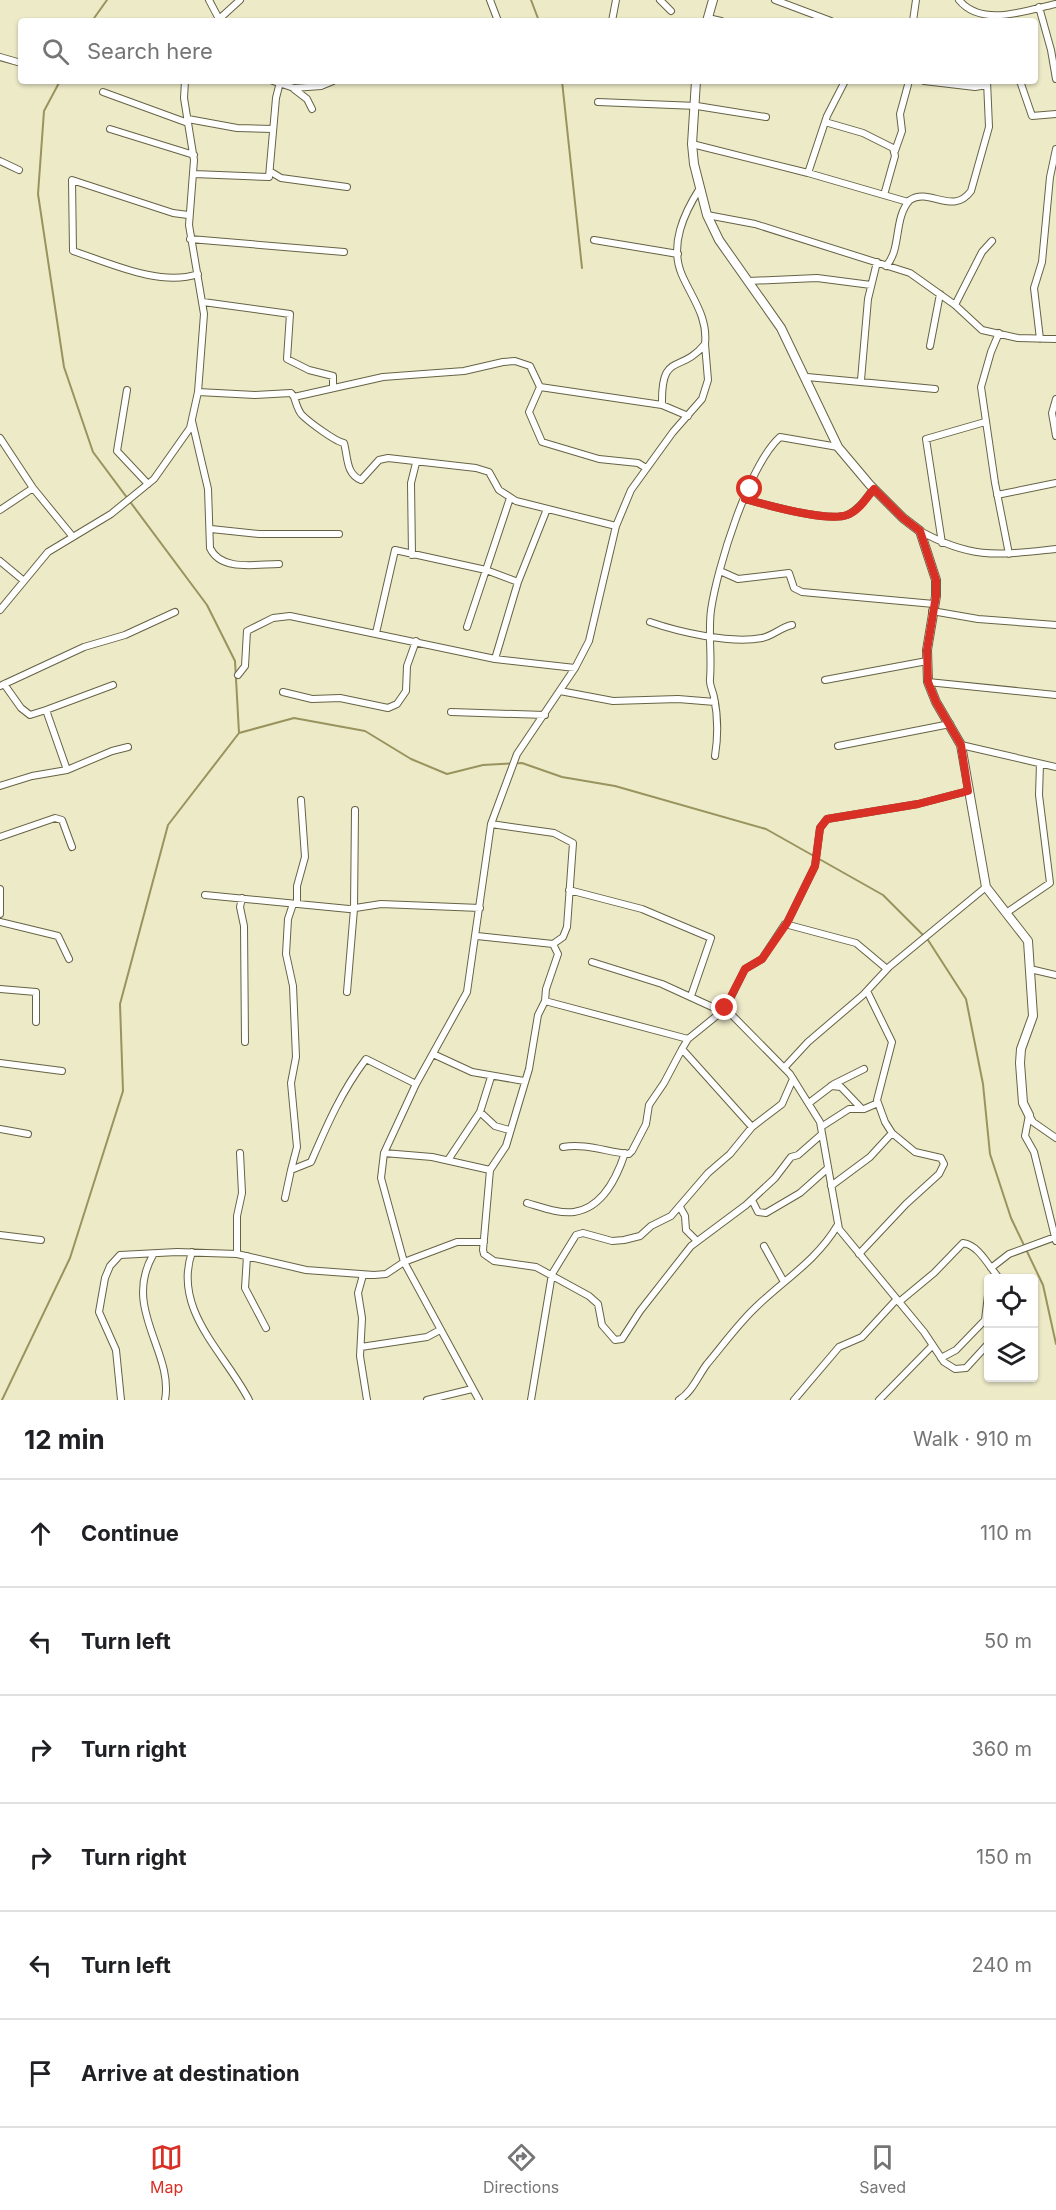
<!DOCTYPE html>
<meta charset="utf-8">
<style>
:root{--surface:#fff;--page:#f2f2f2;--text:#202124;--muted:#757577;--line:#e0e0e0;--accent:#d93025}
body{margin:0;font-family:Inter,sans-serif;background:var(--page);color:var(--text)}
.controls{position:absolute;right:18px;bottom:18px;display:grid;overflow:hidden;border-radius:6px;box-shadow:0 2px 4px #0004}
.controls button{width:54px;height:54px;display:grid;place-items:center;padding:0;border:0;border-bottom:2px solid var(--line);background:var(--surface);color:var(--text);font:30px sans-serif}
.stop{position:absolute;width:18px;height:18px;margin:-14px;border:4px solid #d93025;border-radius:50%;background:#fff}
.stop.end{background:#d93025;border-color:#fff;box-shadow:0 2px 6px #0008}
.list{margin:0;padding:0;list-style:none}
h2{display:flex;justify-content:space-between;align-items:center;height:78px;margin:0;padding:0 24px;font-size:26px}
h2 small{font-size:20px;font-weight:400;color:var(--muted)}
.list li{display:grid;grid-template-columns:39px 1fr auto;gap:18px;align-items:center;box-sizing:border-box;height:108px;padding:0 24px;border-top:2px solid var(--line)}
.list b{display:block;font-size:22px;white-space:nowrap}
.list em{font-size:20px;font-style:normal;color:var(--muted)}
.icon{flex:none;width:33px;height:33px;fill:none;stroke:currentColor;stroke-width:2;stroke-linecap:round;stroke-linejoin:round}
.map{position:relative;flex:none;width:1056px;height:1400px;overflow:hidden}
.search{position:absolute;background:var(--surface);box-shadow:0 2px 4px #0004;left:18px;right:18px;top:18px;height:66px;display:flex;align-items:center;gap:15px;box-sizing:border-box;padding:0 21px;border-radius:6px;color:var(--muted);font-size:22px}
.sheet{height:726px;background:var(--surface)}
nav{display:flex;justify-content:space-around;align-items:center;box-sizing:border-box;height:84px;border-top:2px solid var(--line);background:var(--surface);font-size:16px;color:var(--muted)}
nav a{display:grid;justify-items:center;gap:3px}
nav .on{color:var(--accent)}
.map>svg:first-child{display:block}
.lines{fill:none;stroke-linecap:round;stroke-linejoin:round}
.stream{stroke:#99935d;stroke-width:2}
.minor-casing{stroke:#666345;stroke-width:8}
.tertiary-casing{stroke:#666345;stroke-width:10}
.minor{stroke:#fff;stroke-width:6}
.tertiary{stroke:#fff;stroke-width:8}
.route{stroke:#d93025;stroke-width:8}
</style>
<div class="map">
<svg width="1056" height="1400" viewBox="0 0 1056 1400">
<rect width="100%" height="100%" fill="#edeac8"/>
<g class="lines">
<path class="stream" d="M 531,0 L 539,21
M 92,21 L 107,0
M 562,81 L 582,268
M 239,733 L 294,718 L 365,731 L 411,759 L 447,774 L 483,765 L 522,763 L 562,777 L 615,786 L 766,829 L 883,895 L 928,940 L 966,999 L 983,1084 L 990,1154 L 1011,1218 L 1043,1285 L 1056,1344
M 2,1400 L 70,1258 L 123,1091 L 120,1004 L 168,825 L 239,733 L 235,661 L 207,605 L 93,452 L 64,367 L 38,194 L 44,111 L 60,81"/>
<g class="minor-casing">
<path id="minor" d="M 209,0 L 219,19
M 490,0 L 498,21
M 660,0 L 671,11
M 775,0 L 831,21
M 959,0 C 982,28 1027,10 1056,4
M 1039,7 L 1051,50 L 1056,79
M 708,18 L 721,21
M 217,21 L 240,0
M 612,21 L 616,0
M 913,21 L 916,0
M 0,57 L 21,63
M 273,81 L 294,88 L 321,86 L 333,81
M 924,81 L 975,87 L 987,85
M 1020,81 L 1032,116 L 1056,114
M 294,89 L 307,99 L 312,109
M 103,92 L 188,123
M 598,102 L 697,106 L 766,117
M 188,119 L 237,128 L 273,129
M 825,122 L 863,133 L 893,148 L 895,156 L 884,195
M 110,129 L 194,155
M 692,144 L 808,173 L 908,202
M 895,151 L 902,131 L 900,114 L 909,81
M 0,161 L 19,170
M 271,172 L 281,178 L 347,187
M 808,173 L 827,116 L 845,81
M 194,174 L 269,177 L 276,98 L 280,82
M 188,215 L 173,213 L 72,180 L 73,251 C 110,263 160,287 198,274
M 707,215 L 755,224 L 910,273 L 955,305 L 982,330 L 1018,338 L 1056,339
M 190,239 L 344,252
M 594,240 L 678,254
M 886,266 C 902,249 893,218 910,200 C 929,187 953,216 971,191 L 989,127 L 987,81
M 749,281 L 817,278 L 871,285
M 203,302 L 290,314 L 287,359 L 309,370 L 333,376 L 333,387
M 955,305 L 982,252 L 992,241
M 999,333 L 991,352 L 981,387 L 995,483 L 1009,554
M 1040,339 L 1034,288 L 1042,262 L 1050,177 L 1056,149
M 930,346 L 940,294
M 807,377 L 935,389
M 861,380 L 868,299 L 877,262
M 540,387 L 529,412 L 542,442 L 599,459 L 638,463 L 646,468
M 127,390 L 117,451 L 148,484
M 198,392 L 255,395 L 291,393 L 294,397 L 383,377 L 464,371 L 503,362 L 515,361 L 530,366 L 540,387 L 662,405 L 688,416
M 294,397 C 296,403 298,411 302,415 C 309,422 336,442 344,443 C 348,458 346,474 361,480 L 379,460 L 388,458 L 476,468 L 489,472 L 499,490 L 516,501 L 616,526
M 1056,399 L 1052,413 L 1056,436
M 662,405 C 661,350 680,375 705,344 C 708,317 692,298 682,275 C 669,245 684,213 700,188
M 192,421 L 208,489 L 210,548 C 221,572 257,564 279,564
M 0,438 L 33,488 L 73,537
M 997,495 L 1056,483
M 745,499 C 766,505 828,522 847,515 C 859,510 866,498 874,488
M 0,510 L 33,488
M 211,529 L 259,534 L 339,534
M 920,531 C 973,560 998,555 1056,549
M 942,543 L 926,439 L 985,422
M 412,555 L 411,483 L 416,463
M 0,561 L 24,581
M 720,571 L 738,579 L 789,573 L 794,588 L 802,592 L 934,604
M 0,610 L 48,552 L 111,514 L 154,479 L 190,428 L 198,392 L 204,314 L 189,225 L 194,160 L 184,98 L 185,81
M 932,611 L 978,619 L 1056,625
M 650,622 C 679,632 730,644 762,638 C 773,636 781,627 792,625
M 467,627 L 510,498
M 376,633 L 395,550 L 486,570 L 518,582
M 495,659 L 518,582 L 547,509
M 238,675 L 245,666 L 247,631 L 273,618 L 290,616 L 495,659 L 575,668
M 825,680 L 927,661
M 928,682 L 1056,695
M 4,684 L 21,708 L 30,715 L 46,710 L 67,770 L 112,751 L 128,747
M 0,686 L 84,647 L 125,635 L 175,612
M 560,691 L 613,701 L 678,699 L 715,702
M 283,692 L 312,699 L 340,698 L 388,708 L 397,704 L 406,691 L 407,666 L 416,641
M 46,710 L 113,685
M 451,712 L 545,715
M 961,745 L 1056,767
M 838,746 L 950,724
M 715,756 C 718,737 718,716 714,697 C 713,691 709,685 710,679 C 712,656 708,633 711,610 C 717,568 749,465 780,437 L 838,447
M 0,786 L 32,776 L 67,770
M 0,837 L 55,818 L 62,820 L 72,847
M 0,889 L 0,914
M 569,890 L 642,909 L 711,938 L 691,996
M 205,895 L 349,909 L 381,904 L 480,908
M 242,898 L 240,907 L 244,926 L 245,1042
M 297,904 L 297,886 L 305,857 L 301,800
M 1006,913 L 1050,883 L 1039,795 L 1040,764
M 0,922 L 58,936 L 69,959
M 787,923 L 815,866 L 820,828 L 827,819 L 918,804 L 968,791
M 477,936 L 553,944 L 563,937 L 567,927 L 573,843 L 554,833 L 491,824
M 553,944 L 558,954 L 546,989 L 545,1001 L 538,1015 L 529,1069 L 506,1146 L 490,1170 L 483,1250 L 484,1254 L 494,1261 L 536,1267 L 589,1296 L 598,1304 L 602,1325 L 615,1340 L 622,1339 L 640,1311 L 691,1246 L 746,1205 L 775,1178 L 791,1157 L 798,1155 L 822,1134
M 592,962 L 662,984 L 721,1011
M 1030,969 L 1056,975
M 0,989 L 36,992 L 36,1022
M 347,992 L 354,909 L 355,810
M 545,1001 L 688,1039
M 725,1008 L 790,1074 L 820,1122 L 839,1229 L 924,1332 L 944,1362 L 955,1369 L 966,1368 L 988,1344
M 682,1049 L 752,1127
M 433,1054 L 472,1072 L 524,1081
M 0,1063 L 62,1071
M 784,1068 L 808,1042 L 863,995 L 889,967 L 986,887
M 831,1086 L 841,1087 L 862,1109
M 809,1103 L 834,1084 L 864,1069
M 480,1112 L 495,1126 L 509,1130
M 1029,1115 L 1025,1136 L 1034,1152 L 1056,1241
M 1029,1115 L 1033,1122 L 1056,1138
M 821,1127 L 849,1109 L 864,1109 L 878,1103
M 0,1129 L 28,1134
M 563,1147 C 585,1143 607,1152 629,1154 L 632,1151 L 646,1124 L 649,1105 L 664,1083 L 682,1049 L 688,1039 L 725,1009 L 745,969 L 762,959 L 785,924 L 856,943 L 887,969
M 384,1153 L 432,1157 L 490,1170
M 448,1160 L 480,1112 L 491,1077
M 291,1170 L 297,1147 L 291,1083 L 296,1057 L 293,986 L 286,954 L 288,919 L 293,904
M 831,1186 L 870,1157 L 892,1133
M 285,1198 L 291,1170 L 311,1162 C 327,1125 341,1092 366,1059 L 416,1084
M 752,1200 L 758,1212 L 766,1213 L 800,1193 L 828,1168
M 527,1203 C 541,1207 559,1214 574,1212 C 603,1208 617,1177 625,1153
M 680,1207 L 685,1216 L 686,1230 L 697,1241
M 0,1235 L 41,1240
M 764,1246 L 784,1282
M 192,1252 C 172,1310 225,1353 249,1400
M 237,1254 L 237,1216 L 242,1193 L 240,1153
M 859,1254 L 906,1204 L 939,1174 L 944,1164 L 941,1158 L 915,1152 L 892,1133 L 885,1122 L 877,1100 L 892,1042 L 867,991
M 153,1255 C 122,1309 174,1352 165,1400
M 247,1256 L 245,1288 L 266,1328
M 991,1268 L 1009,1254 L 1055,1237
M 363,1275 L 358,1293 L 362,1318 L 360,1356 L 367,1400
M 899,1302 L 934,1273 L 963,1243 C 979,1245 989,1267 999,1278
M 361,1347 L 427,1337 L 440,1330
M 941,1358 L 956,1350 L 985,1320 L 988,1295
M 121,1400 L 116,1350 L 99,1312 L 105,1278 L 110,1266 L 120,1255 L 177,1252 L 237,1254 L 306,1270 L 374,1275 L 386,1274 L 404,1262 L 457,1242 L 484,1242
M 427,1400 L 472,1389
M 479,1400 L 404,1262 L 381,1178 L 384,1153 L 416,1084 L 467,992 L 491,824 L 517,754 L 575,668 L 589,641 L 616,526 L 631,490 L 673,432 L 702,399 L 708,380 L 705,344
M 531,1400 L 552,1274 L 576,1235 L 583,1233 L 612,1241 L 624,1240 L 640,1236 L 651,1226 L 671,1216 L 708,1173 L 730,1154 L 752,1127 L 782,1104 L 793,1079
M 679,1400 C 692,1392 698,1376 707,1364 C 723,1345 738,1324 756,1307 C 784,1280 817,1260 837,1226
M 794,1400 L 839,1347 L 862,1337 L 896,1300
M 879,1400 L 932,1346"/>
</g>
<g class="tertiary-casing">
<path id="tertiary" d="M 707,21 L 713,0
M 696,81 L 692,144 L 694,164 L 707,215 L 719,240 L 781,328 L 838,447 L 870,485 L 903,518 L 920,531 L 936,580 L 936,596 L 927,650 L 928,682 L 936,702 L 961,745 L 986,887 L 1028,941 L 1033,1016 L 1021,1049 L 1020,1063 L 1023,1103 L 1029,1115"/>
</g>
<use href="#minor" class="minor"/>
<use href="#tertiary" class="tertiary"/>
</g>
<g class="lines">
<path class="route" d="M 725,1008 L 745,969 L 762,959 L 787,923 L 815,866 L 820,828 L 827,819 L 918,804 L 968,791 L 961,745 L 936,702 L 928,682 L 927,650 L 936,596 L 936,580 L 920,531 L 903,518 L 874,489 C 866,498 859,511 847,515 C 828,522 766,505 745,499 L 750,489"/>
</g>
</svg>
<div class="controls">
<button><svg class="icon" aria-label="locate" viewBox="0 0 24 24"><circle cx="12" cy="12" r="6"/><path d="M12 2v4M12 18v4M2 12h4M18 12h4"/></svg></button>
<button><svg class="icon" aria-label="layers" viewBox="0 0 24 24"><path d="M12 4l9 5-9 5-9-5zM3 14l9 5 9-5"/></svg></button>
</div>
<div class="stop" style="left:750px;top:489px"></div>
<div class="stop end" style="left:725px;top:1008px"></div>
<div class="search"><svg class="icon" aria-label="search" viewBox="0 0 24 24"><circle cx="10" cy="10" r="6"/><path d="M15 15l6 6"/></svg>Search here</div>
</div>
<section class="sheet">
<h2>12 min<small>Walk · 910 m</small></h2>
<ul class="list">
<li><svg class="icon" aria-label="ahead" viewBox="0 0 24 24"><path d="M12 20V5M6 11l6-6 6 6"/></svg><div><b>Continue</b></div><em>110 m</em></li>
<li><svg class="icon" aria-label="left" viewBox="0 0 24 24"><path d="M17 20v-9H6M10 6l-5 5 5 5"/></svg><div><b>Turn left</b></div><em>50 m</em></li>
<li><svg class="icon" aria-label="right" viewBox="0 0 24 24"><path d="M7 20v-9h11M14 6l5 5-5 5"/></svg><div><b>Turn right</b></div><em>360 m</em></li>
<li><svg class="icon" aria-label="right" viewBox="0 0 24 24"><path d="M7 20v-9h11M14 6l5 5-5 5"/></svg><div><b>Turn right</b></div><em>150 m</em></li>
<li><svg class="icon" aria-label="left" viewBox="0 0 24 24"><path d="M17 20v-9H6M10 6l-5 5 5 5"/></svg><div><b>Turn left</b></div><em>240 m</em></li>
<li><svg class="icon" aria-label="arrive" viewBox="0 0 24 24"><path d="M6 21V4h12l-3 4 3 4H6"/></svg><div><b>Arrive at destination</b></div></li>
</ul>
</section>
<nav>
<a class="on"><svg class="icon" aria-label="map" viewBox="0 0 24 24"><path d="M3 6l6-2 6 2 6-2v14l-6 2-6-2-6 2zM9 4v14M15 6v14"/></svg>Map</a>
<a><svg class="icon" aria-label="directions" viewBox="0 0 24 24"><path d="M12 3l9 9-9 9-9-9zM9 14v-3h6M13 9l2 2-2 2"/></svg>Directions</a>
<a><svg class="icon" aria-label="saved" viewBox="0 0 24 24"><path d="M7 4h10v16l-5-4-5 4z"/></svg>Saved</a>
</nav>
